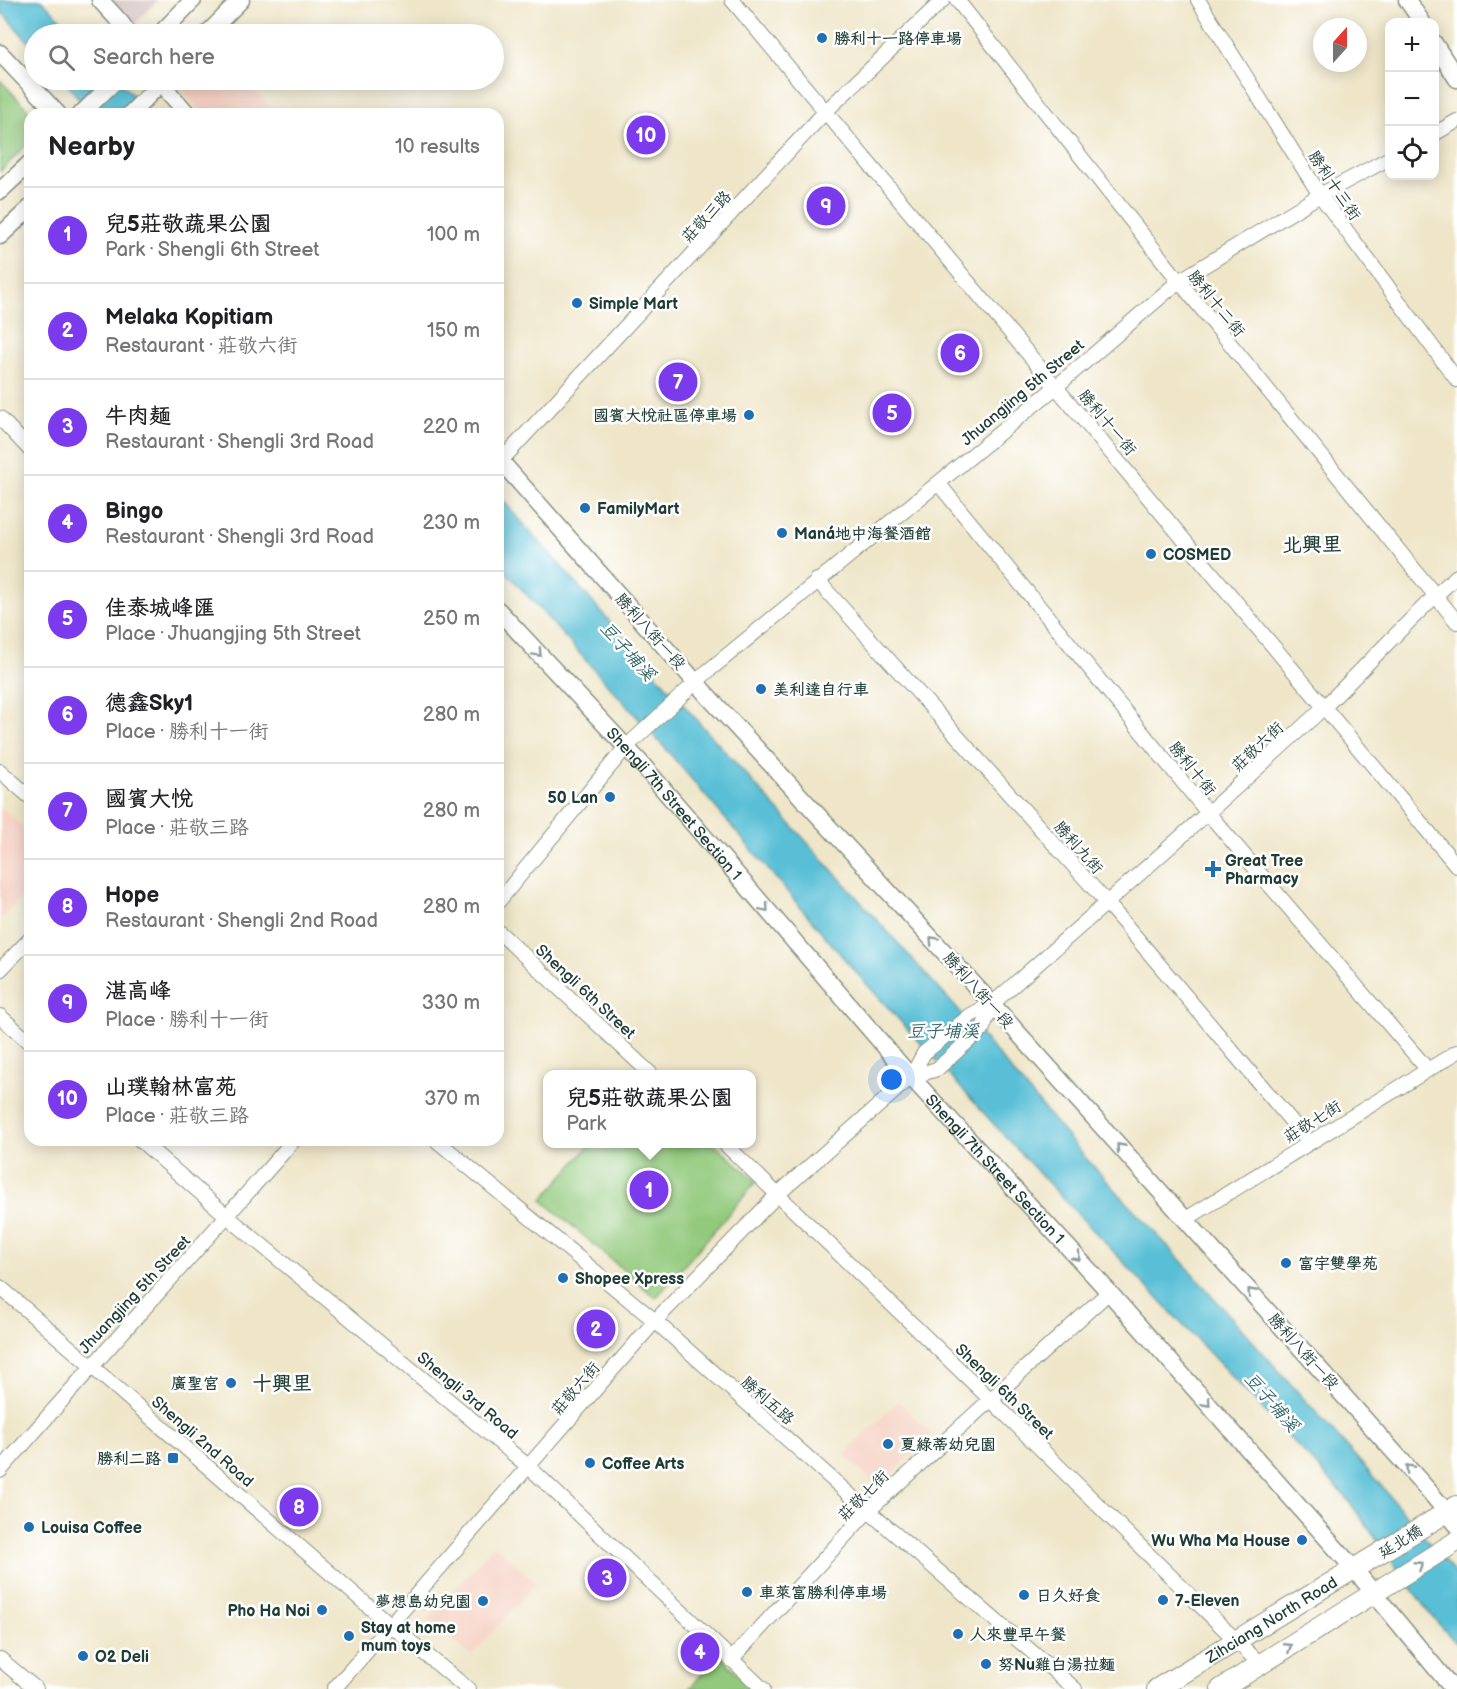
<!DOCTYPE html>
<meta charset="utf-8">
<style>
:root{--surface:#fff;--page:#f6f6f6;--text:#202124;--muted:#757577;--line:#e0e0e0;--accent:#7c3aed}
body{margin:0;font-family:"Balsamiq Sans","LXGW WenKai TC",sans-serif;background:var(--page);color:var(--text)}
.controls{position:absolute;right:18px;top:18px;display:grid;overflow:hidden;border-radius:12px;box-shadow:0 3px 15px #0003}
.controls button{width:54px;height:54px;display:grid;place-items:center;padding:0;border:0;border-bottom:2px solid var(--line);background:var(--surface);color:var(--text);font:30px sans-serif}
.compass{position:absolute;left:1313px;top:18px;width:54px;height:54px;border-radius:50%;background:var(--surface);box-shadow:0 3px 15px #0003;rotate:21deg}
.you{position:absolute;left:892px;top:1080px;width:21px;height:21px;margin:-15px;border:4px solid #fff;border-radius:50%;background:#1a73e8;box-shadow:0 0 0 9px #1a73e833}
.badge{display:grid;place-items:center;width:39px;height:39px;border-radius:50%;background:var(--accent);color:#fff;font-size:20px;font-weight:700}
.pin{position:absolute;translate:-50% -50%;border:3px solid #fff;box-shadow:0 2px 6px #0006}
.popup{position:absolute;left:543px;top:1070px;width:213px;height:78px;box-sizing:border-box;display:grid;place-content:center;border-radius:12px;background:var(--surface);filter:drop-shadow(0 2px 4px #0005);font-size:20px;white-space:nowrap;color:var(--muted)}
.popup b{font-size:22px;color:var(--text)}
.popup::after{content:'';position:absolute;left:50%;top:100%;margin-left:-12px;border:12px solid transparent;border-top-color:var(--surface)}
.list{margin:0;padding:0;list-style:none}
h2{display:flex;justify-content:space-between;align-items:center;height:78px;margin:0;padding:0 24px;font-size:26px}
h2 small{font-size:20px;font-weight:400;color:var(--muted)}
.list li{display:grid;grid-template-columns:39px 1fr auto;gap:18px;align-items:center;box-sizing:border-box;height:96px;padding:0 24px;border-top:2px solid var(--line)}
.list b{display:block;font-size:22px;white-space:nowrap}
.list p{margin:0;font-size:20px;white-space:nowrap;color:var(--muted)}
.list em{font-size:20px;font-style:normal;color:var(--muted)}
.icon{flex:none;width:33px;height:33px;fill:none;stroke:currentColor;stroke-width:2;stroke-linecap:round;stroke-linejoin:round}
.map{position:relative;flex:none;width:1457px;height:1689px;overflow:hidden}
.search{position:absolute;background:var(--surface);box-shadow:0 3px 15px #0003;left:24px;top:24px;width:480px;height:66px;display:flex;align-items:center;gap:15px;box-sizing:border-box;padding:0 21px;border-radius:33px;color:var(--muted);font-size:22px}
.panel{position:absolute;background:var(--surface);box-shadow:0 3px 15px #0003;left:24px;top:108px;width:480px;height:1038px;border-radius:18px}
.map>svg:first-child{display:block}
.built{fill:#f6d2c4}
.industrial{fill:#d1bfbe}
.green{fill:#92c97c;stroke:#588358;stroke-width:1.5}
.water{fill:#59bfd6;stroke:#3c7e85;stroke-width:1.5}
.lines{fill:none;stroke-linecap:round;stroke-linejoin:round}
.minor-casing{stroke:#87927e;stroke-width:16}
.tertiary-casing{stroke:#87927e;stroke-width:19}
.secondary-casing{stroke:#87927e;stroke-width:22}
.minor{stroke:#fff;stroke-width:14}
.tertiary{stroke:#fff;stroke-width:16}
.secondary{stroke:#fff;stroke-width:20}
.oneway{stroke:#8f9e9a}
.poi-dot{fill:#1f6fb2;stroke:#fff;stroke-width:2}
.labels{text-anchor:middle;stroke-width:5;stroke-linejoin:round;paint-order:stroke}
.poi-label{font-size:16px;font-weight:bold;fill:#1f3d34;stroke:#fff;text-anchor:start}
.street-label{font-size:16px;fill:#1f3d34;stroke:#fff}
.water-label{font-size:18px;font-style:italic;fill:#306465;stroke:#fff}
.quarter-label{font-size:20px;font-weight:bold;fill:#1f3d34;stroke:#fff}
</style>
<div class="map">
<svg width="1457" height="1689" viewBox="0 0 1457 1689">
<rect width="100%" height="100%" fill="#fff"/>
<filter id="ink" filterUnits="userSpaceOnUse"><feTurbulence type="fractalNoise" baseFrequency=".0167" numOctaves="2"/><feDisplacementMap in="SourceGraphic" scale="12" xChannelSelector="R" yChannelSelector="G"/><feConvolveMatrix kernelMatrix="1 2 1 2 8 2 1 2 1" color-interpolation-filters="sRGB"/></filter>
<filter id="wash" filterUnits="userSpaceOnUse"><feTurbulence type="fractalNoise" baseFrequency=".008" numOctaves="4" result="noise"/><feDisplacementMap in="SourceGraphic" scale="24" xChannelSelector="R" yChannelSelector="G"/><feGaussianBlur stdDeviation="1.35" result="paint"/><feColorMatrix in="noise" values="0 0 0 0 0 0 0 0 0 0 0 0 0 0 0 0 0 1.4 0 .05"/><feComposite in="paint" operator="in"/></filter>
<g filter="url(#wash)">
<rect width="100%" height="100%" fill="#efe6c9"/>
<path class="built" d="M 190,80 L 244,80 L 277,114 L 204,114 L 180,88 Z
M 0,806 L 30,833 L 30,889 L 0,920 Z
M 898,1401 L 931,1434 L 879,1488 L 845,1455 Z
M 494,1545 L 536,1583 L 471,1656 L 429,1619 Z"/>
<path class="industrial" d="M 92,0 L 158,0 L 125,34 Z"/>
<path class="green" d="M 0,80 L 32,114 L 30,114 L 30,141 L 0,172 Z
M 591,1144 L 714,1144 L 757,1181 L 656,1298 L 542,1200 Z
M 719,1655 L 754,1689 L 689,1689 Z"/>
<path class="water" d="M 0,0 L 42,0 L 75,34 L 34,34 L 34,48 L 0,10 Z
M 64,80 L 118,80 L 151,114 L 91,114 Z
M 498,495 L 704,728 L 987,1042 L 1082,1154 L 1176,1255 L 1377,1481 L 1457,1576 L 1457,1644 L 1429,1613 L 1346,1497 L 1020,1153 L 853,969 L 665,748 L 498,563 Z"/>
</g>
<g filter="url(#ink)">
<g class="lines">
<g class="minor-casing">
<path id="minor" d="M 732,0 L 1457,866
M 957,0 L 1179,281 L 1457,622
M 1198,0 L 1320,195 L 1457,380
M 1434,134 L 1457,121
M 0,418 L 30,450
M 498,464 L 825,112 L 943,0
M 938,483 L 1208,813 L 1428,1070
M 817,580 L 1107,903 L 1309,1142
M 0,771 L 30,797
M 498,902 L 626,747 L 708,671 L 1057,386 L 1179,281 L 1320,195 L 1390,158
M 498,931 L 651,1074
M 0,970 L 30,939
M 0,1016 L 30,1043
M 911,1077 L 924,1053 L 971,1015 L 992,1004 C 1102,907 1213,810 1321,710 C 1367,666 1409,618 1457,576
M 140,1140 L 228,1217 L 529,1467 L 763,1689
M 436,1140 L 655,1321 L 851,1496 L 1075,1689
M 725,1144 L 990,1399 L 1260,1664
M 1186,1219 L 1457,1052
M 0,1287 L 389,1624 L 468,1689
M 0,1471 C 97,1359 197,1251 294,1140
M 0,1659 L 36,1689
M 731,1660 L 868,1511 L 1109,1292
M 334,1689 L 655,1321 L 778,1194 L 911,1077 L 937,1069 L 983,1028 L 992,1004"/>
</g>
<g class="tertiary-casing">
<g id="tertiary">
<path d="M 100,0 L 121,23 L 129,34"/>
<path d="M 1407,0 L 1422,22"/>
<path d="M 160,34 L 193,0"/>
<path d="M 207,34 L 241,0"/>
<path d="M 1434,43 L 1457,79"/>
<path d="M 0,53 L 58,114"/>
<path d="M 163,80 L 170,94 L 188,114"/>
<path d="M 81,114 L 116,80"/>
<path d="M 130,114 L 164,80"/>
<path d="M 0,191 L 30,163"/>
<path d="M 0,236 L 30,208"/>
<path d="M 498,458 L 707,695 L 992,1004 L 1429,1491 L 1457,1525"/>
<path id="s1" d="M 498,610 L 639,761 L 911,1077 L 1100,1282 L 1354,1569 L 1453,1689"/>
</g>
</g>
<g class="secondary-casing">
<g id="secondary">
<path id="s2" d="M 1157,1689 L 1457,1506"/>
<path d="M 1221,1689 L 1457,1541"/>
</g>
</g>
<use href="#minor" class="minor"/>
<use href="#tertiary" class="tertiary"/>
<use href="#secondary" class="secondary"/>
</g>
<defs><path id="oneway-chevron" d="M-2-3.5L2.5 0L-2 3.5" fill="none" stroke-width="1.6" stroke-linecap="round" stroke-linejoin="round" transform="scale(1.5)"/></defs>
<g class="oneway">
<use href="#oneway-chevron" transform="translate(538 653) rotate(47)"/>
<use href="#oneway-chevron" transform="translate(765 908) rotate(49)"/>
<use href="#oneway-chevron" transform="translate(933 940) rotate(-133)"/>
<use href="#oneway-chevron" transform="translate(1120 1147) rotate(-132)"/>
<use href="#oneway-chevron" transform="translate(1077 1257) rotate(48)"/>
<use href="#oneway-chevron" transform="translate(1251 1292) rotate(-132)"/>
<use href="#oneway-chevron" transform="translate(1207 1403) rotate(48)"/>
<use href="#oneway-chevron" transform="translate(1409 1468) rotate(-132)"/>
<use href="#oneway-chevron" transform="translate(1419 1565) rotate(-33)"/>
<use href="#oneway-chevron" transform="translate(1288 1647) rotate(-32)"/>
</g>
</g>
<g class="poi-dot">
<circle cx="822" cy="38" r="6"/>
<circle cx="577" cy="303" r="6"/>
<circle cx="749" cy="415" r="6"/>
<circle cx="585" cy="508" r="6"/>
<circle cx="782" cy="533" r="6"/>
<circle cx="1151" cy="554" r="6"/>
<circle cx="761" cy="689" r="6"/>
<circle cx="610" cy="797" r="6"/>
<path d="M1210 860h6v6h6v6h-6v6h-6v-6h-6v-6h6z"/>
<circle cx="1286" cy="1263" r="6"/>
<circle cx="563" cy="1278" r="6"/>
<circle cx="231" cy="1383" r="6"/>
<circle cx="888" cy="1444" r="6"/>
<rect x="167" y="1452" width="12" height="12" rx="3"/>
<circle cx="590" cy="1463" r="6"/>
<circle cx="29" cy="1527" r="6"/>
<circle cx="1302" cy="1540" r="6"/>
<circle cx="747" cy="1592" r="6"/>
<circle cx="1024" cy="1595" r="6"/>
<circle cx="1163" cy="1600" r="6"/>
<circle cx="483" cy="1601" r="6"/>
<circle cx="322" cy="1610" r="6"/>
<circle cx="958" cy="1634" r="6"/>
<circle cx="349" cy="1636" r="6"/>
<circle cx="83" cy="1656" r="6"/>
<circle cx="986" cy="1664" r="6"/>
</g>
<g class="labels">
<g class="poi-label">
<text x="834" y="44">勝利十一路停車場</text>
<text x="589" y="309">Simple Mart</text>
<text x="737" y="421" text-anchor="end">國賓大悅社區停車場</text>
<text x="597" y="514">FamilyMart</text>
<text x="794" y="539">Maná地中海餐酒館</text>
<text x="1163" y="560">COSMED</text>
<text x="773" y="695">美利達自行車</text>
<text x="598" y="803" text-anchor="end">50 Lan</text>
<text x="1225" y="866">Great Tree<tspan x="1225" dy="18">Pharmacy</tspan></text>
<text x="1298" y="1269">富宇雙學苑</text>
<text x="575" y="1284">Shopee Xpress</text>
<text x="219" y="1389" text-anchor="end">廣聖宮</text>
<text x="900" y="1450">夏綠蒂幼兒園</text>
<text x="161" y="1464" text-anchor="end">勝利二路</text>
<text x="602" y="1469">Coffee Arts</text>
<text x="41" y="1533">Louisa Coffee</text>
<text x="1290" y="1546" text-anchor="end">Wu Wha Ma House</text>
<text x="759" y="1598">車萊富勝利停車場</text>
<text x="1036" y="1601">日久好食</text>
<text x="1175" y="1606">7-Eleven</text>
<text x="471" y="1607" text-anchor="end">夢想島幼兒園</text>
<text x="310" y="1616" text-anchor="end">Pho Ha Noi</text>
<text x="361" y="1633">Stay at home<tspan x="361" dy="18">mum toys</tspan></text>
<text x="970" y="1640">人來豐早午餐</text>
<text x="95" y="1662">O2 Deli</text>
<text x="998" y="1670">努Nu雞白湯拉麵</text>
</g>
<g class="street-label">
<text transform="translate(1335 185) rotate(56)" y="6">勝利十三街</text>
<text transform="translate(706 216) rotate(-47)" y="6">莊敬三路</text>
<text transform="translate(1217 303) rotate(51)" y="6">勝利十二街</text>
<text transform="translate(1022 392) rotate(-40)" y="6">Jhuangjing 5th Street</text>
<text transform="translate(1108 422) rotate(50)" y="6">勝利十一街</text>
<text transform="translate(651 631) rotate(48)" y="6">勝利八街一段</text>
<text transform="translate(1257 746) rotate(-43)" y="6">莊敬六街</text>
<text transform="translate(1193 768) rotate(51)" y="6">勝利十街</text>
<text dy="6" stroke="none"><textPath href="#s1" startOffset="262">Shengli 7th Street Section 1</textPath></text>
<text transform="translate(1079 847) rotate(48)" y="6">勝利九街</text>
<text transform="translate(979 990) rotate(48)" y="6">勝利八街一段</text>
<text transform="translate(586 991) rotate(43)" y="6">Shengli 6th Street</text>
<text transform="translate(1312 1121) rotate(-32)" y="6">莊敬七街</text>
<text dy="6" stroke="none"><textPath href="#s1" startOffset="748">Shengli 7th Street Section 1</textPath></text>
<text transform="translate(134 1294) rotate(-47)" y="6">Jhuangjing 5th Street</text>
<text transform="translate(1304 1351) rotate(48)" y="6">勝利八街一段</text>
<text transform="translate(575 1388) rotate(-49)" y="6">莊敬六街</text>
<text transform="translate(1005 1391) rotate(44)" y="6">Shengli 6th Street</text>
<text transform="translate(468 1395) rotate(40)" y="6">Shengli 3rd Road</text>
<text transform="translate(768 1400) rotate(41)" y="6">勝利五路</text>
<text transform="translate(203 1441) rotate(41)" y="6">Shengli 2nd Road</text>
<text transform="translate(863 1495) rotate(-45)" y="6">莊敬七街</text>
<text transform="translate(1400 1541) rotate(-32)" y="6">延北橋</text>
<text dy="6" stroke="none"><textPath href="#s2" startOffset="134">Zihciang North Road</textPath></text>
</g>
<g class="water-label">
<text transform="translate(628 651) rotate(48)" y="6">豆子埔溪</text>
<text x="943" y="1037">豆子埔溪</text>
<text transform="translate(1272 1402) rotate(49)" y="6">豆子埔溪</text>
</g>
<g class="quarter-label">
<text x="1312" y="551">北興里</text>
<text x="282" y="1390">十興里</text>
</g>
</g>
</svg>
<div class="controls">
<button>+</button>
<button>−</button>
<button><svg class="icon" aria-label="locate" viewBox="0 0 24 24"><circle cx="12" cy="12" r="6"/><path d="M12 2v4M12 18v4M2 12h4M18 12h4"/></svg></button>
</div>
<svg class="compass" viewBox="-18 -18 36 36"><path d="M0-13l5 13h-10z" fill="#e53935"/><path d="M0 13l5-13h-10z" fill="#757577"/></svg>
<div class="you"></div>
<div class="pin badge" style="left:649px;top:1190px">1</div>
<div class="popup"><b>兒5莊敬蔬果公園</b>Park</div>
<div class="pin badge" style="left:596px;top:1329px">2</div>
<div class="pin badge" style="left:607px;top:1578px">3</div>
<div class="pin badge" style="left:700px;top:1652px">4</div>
<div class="pin badge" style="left:892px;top:413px">5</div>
<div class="pin badge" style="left:960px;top:353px">6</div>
<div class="pin badge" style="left:678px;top:382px">7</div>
<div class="pin badge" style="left:299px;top:1507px">8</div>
<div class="pin badge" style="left:826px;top:206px">9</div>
<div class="pin badge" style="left:646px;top:135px">10</div>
<div class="search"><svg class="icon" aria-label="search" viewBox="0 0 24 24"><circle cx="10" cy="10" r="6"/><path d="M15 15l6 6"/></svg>Search here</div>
<section class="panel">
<h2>Nearby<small>10 results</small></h2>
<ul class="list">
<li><span class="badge">1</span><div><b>兒5莊敬蔬果公園</b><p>Park · Shengli 6th Street</p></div><em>100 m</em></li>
<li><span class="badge">2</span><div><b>Melaka Kopitiam</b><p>Restaurant · 莊敬六街</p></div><em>150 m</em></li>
<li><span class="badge">3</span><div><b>牛肉麺</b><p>Restaurant · Shengli 3rd Road</p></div><em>220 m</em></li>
<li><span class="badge">4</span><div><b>Bingo</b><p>Restaurant · Shengli 3rd Road</p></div><em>230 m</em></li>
<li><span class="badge">5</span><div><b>佳泰城峰匯</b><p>Place · Jhuangjing 5th Street</p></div><em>250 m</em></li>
<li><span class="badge">6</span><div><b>德鑫Sky1</b><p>Place · 勝利十一街</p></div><em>280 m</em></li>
<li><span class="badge">7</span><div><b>國賓大悅</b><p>Place · 莊敬三路</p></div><em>280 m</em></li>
<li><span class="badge">8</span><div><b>Hope</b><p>Restaurant · Shengli 2nd Road</p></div><em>280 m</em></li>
<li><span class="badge">9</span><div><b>湛高峰</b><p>Place · 勝利十一街</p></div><em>330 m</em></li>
<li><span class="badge">10</span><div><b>山璞翰林富苑</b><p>Place · 莊敬三路</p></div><em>370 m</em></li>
</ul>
</section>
</div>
